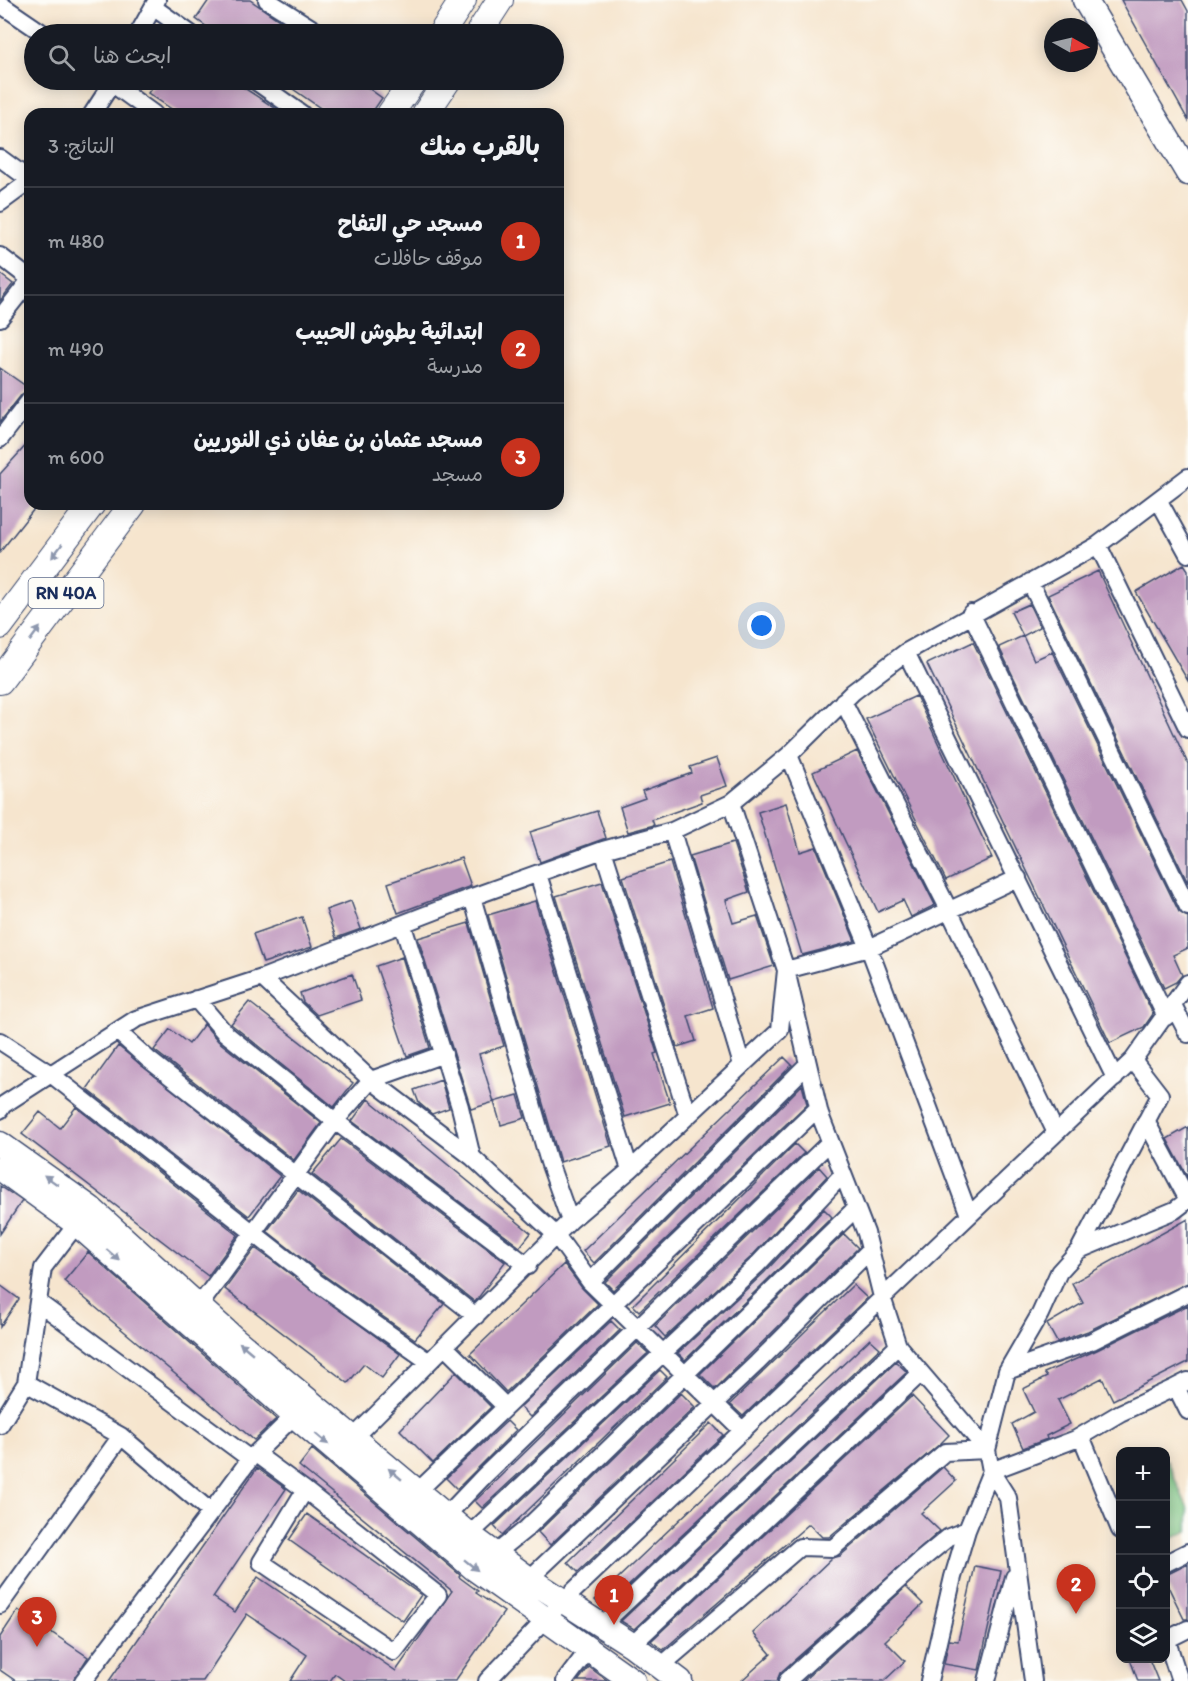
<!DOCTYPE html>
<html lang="ar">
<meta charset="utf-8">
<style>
:root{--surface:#171b24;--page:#242831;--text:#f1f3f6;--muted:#9ea1a6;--line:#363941;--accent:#c8321e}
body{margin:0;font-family:Itim,"Playpen Sans Arabic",sans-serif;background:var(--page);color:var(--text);direction:rtl}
.controls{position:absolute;right:18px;bottom:18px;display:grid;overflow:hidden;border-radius:12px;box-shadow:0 3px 15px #0003}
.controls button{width:54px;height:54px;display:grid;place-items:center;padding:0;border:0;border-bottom:2px solid var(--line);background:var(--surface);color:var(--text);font:30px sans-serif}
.compass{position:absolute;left:1044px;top:18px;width:54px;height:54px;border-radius:50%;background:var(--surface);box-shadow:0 3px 15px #0003;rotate:98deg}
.you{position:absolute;left:762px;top:626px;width:21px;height:21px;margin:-15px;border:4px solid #fff;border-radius:50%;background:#1a73e8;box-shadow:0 0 0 9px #1a73e833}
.badge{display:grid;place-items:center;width:39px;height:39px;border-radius:50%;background:var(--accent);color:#fff;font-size:20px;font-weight:700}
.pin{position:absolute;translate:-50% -50px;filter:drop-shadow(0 2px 3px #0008)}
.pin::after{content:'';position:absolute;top:32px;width:21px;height:18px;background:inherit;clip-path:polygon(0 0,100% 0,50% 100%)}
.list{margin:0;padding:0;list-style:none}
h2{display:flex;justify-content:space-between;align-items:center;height:78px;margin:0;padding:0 24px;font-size:26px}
h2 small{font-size:20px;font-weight:400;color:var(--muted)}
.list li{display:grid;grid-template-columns:39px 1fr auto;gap:18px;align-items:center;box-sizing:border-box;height:108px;padding:0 24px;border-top:2px solid var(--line)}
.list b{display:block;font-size:22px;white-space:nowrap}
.list p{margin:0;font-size:20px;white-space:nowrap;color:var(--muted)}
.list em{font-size:20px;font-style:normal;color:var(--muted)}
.icon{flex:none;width:33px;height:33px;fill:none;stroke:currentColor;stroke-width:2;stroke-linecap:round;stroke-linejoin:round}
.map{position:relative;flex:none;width:1188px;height:1681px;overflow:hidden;direction:ltr}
.search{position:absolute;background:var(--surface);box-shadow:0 3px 15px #0003;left:24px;top:24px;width:540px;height:66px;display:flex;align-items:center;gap:15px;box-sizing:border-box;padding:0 21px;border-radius:33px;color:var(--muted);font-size:22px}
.panel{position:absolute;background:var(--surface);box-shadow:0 3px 15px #0003;left:24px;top:108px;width:540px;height:402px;border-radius:18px;direction:rtl}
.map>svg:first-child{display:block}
.garden{fill:#81cb87;stroke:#4e7d72;stroke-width:1.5}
.building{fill:#c19bc0}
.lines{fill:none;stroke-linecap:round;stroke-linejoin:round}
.street-casing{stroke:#3c4a6f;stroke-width:20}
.secondary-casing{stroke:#3c4a6f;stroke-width:27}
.primary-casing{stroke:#3c4a6f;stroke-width:28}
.street{stroke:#fff;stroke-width:16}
.secondary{stroke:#fff;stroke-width:24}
.primary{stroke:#fff;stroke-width:26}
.oneway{fill:#8d97ae}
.labels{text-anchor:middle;stroke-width:5;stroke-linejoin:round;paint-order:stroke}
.shield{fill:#fdfcf7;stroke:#5f6c8c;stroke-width:1.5}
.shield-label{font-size:18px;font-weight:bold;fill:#1b2f5e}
</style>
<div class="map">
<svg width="1188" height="1681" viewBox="0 0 1188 1681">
<rect width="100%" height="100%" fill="#fdfcf7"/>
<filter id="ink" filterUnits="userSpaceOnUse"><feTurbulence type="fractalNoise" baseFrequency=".0167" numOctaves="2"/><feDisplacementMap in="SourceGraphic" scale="12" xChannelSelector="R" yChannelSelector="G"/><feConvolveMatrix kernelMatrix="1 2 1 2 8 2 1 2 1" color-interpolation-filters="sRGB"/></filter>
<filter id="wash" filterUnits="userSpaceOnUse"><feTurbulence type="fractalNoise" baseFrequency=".008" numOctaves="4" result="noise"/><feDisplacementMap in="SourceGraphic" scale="24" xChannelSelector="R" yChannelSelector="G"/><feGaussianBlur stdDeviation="1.35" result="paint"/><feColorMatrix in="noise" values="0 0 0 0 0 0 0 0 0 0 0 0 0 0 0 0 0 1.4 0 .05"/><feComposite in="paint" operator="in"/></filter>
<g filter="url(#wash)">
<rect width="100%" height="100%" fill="#f6e5ce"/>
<path class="garden" d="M 1166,1459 L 1188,1509 L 1188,1531 L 1166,1541 Z"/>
<g id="blocks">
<path class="building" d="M 209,0 L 250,0 L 299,34 L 217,34 L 196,19 Z
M 1121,0 L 1182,0 L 1188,11 L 1188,120 Z
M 157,80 L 232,80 L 284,114 L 179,114 L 148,93 Z
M 280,80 L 357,80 L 382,98 L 371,114 L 329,114 Z
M 0,274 L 13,284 L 0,301 Z
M 0,368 L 30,389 L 22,394 L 0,422 Z
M 30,441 L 30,504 L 38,504 L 0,552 L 0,474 Z
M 1184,564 L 1188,570 L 1188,681 L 1136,592 Z
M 1098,571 L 1188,764 L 1188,883 L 1048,595 Z
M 1029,604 L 1040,627 L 1023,636 L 1011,612 Z
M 1023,636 L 1034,660 L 1052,652 L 1179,912 L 1188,917 L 1188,948 L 1173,955 L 1182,975 L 1176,982 L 1164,988 L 999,647 Z
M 973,642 L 1153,1014 L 1144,1027 L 1110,1043 L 927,664 Z
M 916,696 L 992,858 L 946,880 L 866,719 Z
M 857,751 L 935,905 L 911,917 L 903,900 L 878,912 L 813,772 Z
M 717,758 L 727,786 L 700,795 L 702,802 L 652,820 L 654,825 L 628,832 L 620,807 L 645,798 L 642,791 L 692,773 L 690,767 Z
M 786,803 L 800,852 L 816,847 L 855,941 L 802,955 L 758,812 Z
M 597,811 L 606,838 L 540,862 L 530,832 Z
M 733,843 L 749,892 L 726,900 L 733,923 L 757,916 L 774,966 L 728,980 L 690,856 Z
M 461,858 L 471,886 L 398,913 L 388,883 Z
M 670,862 L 713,1008 L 688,1016 L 696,1041 L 677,1047 L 623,877 Z
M 602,882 L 657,1053 L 654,1054 L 670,1103 L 625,1117 L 556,896 Z
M 351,901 L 361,929 L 336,938 L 326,910 Z
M 535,901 L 611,1146 L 560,1162 L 488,915 Z
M 302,917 L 312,947 L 263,963 L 253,934 Z
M 469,923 L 504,1046 L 479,1054 L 494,1102 L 471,1109 L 418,938 Z
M 402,957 L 430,1048 L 407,1056 L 376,966 Z
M 352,974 L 361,1000 L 317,1015 L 303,1002 L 300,993 Z
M 249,1002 L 353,1083 L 334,1107 L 231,1024 Z
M 204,1024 L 218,1041 L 321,1123 L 294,1160 L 154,1050 L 170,1029 L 189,1044 Z
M 118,1046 L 280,1176 L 249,1216 L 87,1089 Z
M 784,1057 L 792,1065 L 594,1263 L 583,1251 Z
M 441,1080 L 449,1108 L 432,1114 L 419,1103 L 414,1090 Z
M 802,1085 L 807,1104 L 613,1290 L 605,1282 Z
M 518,1095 L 525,1118 L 501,1125 L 494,1102 Z
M 368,1099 L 531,1233 L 520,1247 L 352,1121 Z
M 76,1107 L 238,1235 L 208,1276 L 22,1134 L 40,1112 L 60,1128 Z
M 1188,1127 L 1188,1178 L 1167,1139 Z
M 341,1139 L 505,1262 L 475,1302 L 312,1174 Z
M 795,1144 L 804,1153 L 639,1311 L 633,1305 Z
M 819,1167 L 827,1176 L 750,1258 L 665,1337 L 655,1326 Z
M 0,1186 L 22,1201 L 0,1234 Z
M 298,1190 L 444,1304 L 415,1339 L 322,1274 L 267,1231 Z
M 824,1209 L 832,1217 L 685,1360 L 678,1353 L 764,1273 Z
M 1188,1219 L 1188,1283 L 1088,1331 L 1057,1342 L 1047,1324 L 1083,1303 L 1072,1283 Z
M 844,1234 L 858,1248 L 715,1389 L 700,1374 Z
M 255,1248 L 400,1354 L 382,1378 L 364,1364 L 348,1383 L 225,1289 Z
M 88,1252 L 276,1419 L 254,1440 L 64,1281 Z
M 564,1264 L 582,1288 L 598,1304 L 506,1392 L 470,1354 Z
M 0,1285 L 19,1299 L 0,1327 Z
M 853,1285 L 867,1298 L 743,1416 L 730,1404 Z
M 1188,1305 L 1188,1362 L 1113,1400 L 1102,1378 L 1058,1400 L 1070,1424 L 1046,1436 L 1047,1439 L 1023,1448 L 1012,1424 L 1034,1412 L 1023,1389 L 1047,1377 L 1044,1373 L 1097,1350 Z
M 611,1321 L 620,1330 L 530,1417 L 520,1407 Z
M 870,1339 L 880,1348 L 604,1609 L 595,1600 Z
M 637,1343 L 648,1353 L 482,1508 L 475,1501 Z
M 896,1362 L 907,1372 L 634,1629 L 621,1621 Z
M 660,1370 L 667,1377 L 502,1535 L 494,1526 Z
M 456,1372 L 491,1407 L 433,1463 L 400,1430 Z
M 681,1393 L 695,1407 L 550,1545 L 538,1532 Z
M 912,1396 L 949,1435 L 941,1443 L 829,1537 L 822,1537 L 809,1524 L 663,1650 L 651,1641 Z
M 507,1421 L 516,1430 L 457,1489 L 446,1478 Z
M 711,1423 L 723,1435 L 578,1572 L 568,1562 Z
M 312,1449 L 460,1575 L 459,1577 L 478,1591 L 476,1593 L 504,1612 L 455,1681 L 345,1681 L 335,1674 L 330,1681 L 290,1681 L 307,1655 L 247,1614 L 203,1681 L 109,1681 L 257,1468 L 286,1489 L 213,1597 L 235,1612 L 258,1577 L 396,1671 L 452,1591 L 299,1466 Z
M 943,1467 L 956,1481 L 921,1513 L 940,1531 L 780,1673 L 777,1681 L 741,1681 L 771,1654 L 753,1633 L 832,1558 L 840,1556 Z
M 307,1514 L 421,1595 L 403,1621 L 289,1540 Z
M 1188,1564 L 1188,1619 L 1184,1619 L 1166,1582 L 1166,1575 Z
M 975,1566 L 1001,1571 L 979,1670 L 944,1664 L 949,1640 L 958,1641 Z
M 906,1587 L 923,1604 L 885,1641 L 905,1661 L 884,1681 L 803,1681 Z
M 18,1610 L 88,1657 L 73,1681 L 16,1681 L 0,1670 L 0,1637 Z
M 1130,1659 L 1149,1659 L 1158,1681 L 1138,1681 Z
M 589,1667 L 608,1681 L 578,1681 Z"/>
</g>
</g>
<g filter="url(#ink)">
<use href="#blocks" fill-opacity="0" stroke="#3c4a6f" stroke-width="1.5"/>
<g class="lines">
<g class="street-casing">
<path id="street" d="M 267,0 L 321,34
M 0,4 L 44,34
M 153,7 L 191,34
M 138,34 L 157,0
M 107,80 L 154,114
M 254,80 L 302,114
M 391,80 L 407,90
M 92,114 L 114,80
M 0,158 L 30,180
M 0,203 L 30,181
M 0,256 L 30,279
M 0,318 L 30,280
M 0,439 L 30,400
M 1159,501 L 1188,554
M 1098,545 L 1188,729
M 1030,582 L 1188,907
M 971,613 L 1166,1017
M 906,652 L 1115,1078
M 843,701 L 950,912 L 1056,1133
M 789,755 L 869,948 L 969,1215
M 731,803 L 789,755 L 853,692 L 906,652 L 1098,545 L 1188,477
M 672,831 L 742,1065
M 603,850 L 688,1116
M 538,874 L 630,1170
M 472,897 L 549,1162 L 570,1221
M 403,926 L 460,1107 L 472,1157
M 262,978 L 371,1080 L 472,1157 L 556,1235 L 590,1282 L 743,1431
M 196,999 L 225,1033 L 335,1121 L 528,1266
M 1174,1007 L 1188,1034
M 117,1031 L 148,1059 L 476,1316
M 0,1041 L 52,1075 L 316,1282 L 429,1362
M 0,1110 L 3,1105 L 136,1019 L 262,978 L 472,897 L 603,850 L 672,831 L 731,803 L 786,970 L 820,1115 L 866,1233 L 882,1297 L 898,1346 L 987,1450 L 945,1452 L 833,1548 L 800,1547 L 661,1666
M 1079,1250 L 1175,1210 L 1188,1200 L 1146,1121
M 590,1282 L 807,1065
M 38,1302 L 250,1459 L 302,1408
M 199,1306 L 335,1121 L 371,1080 L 444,1054
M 445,1347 L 506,1407
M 1007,1371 L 1092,1341 L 1188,1293
M 1188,1381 L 1176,1387 L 1188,1411
M 0,1425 L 26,1383 L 43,1268 L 82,1217
M 121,1436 L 211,1512 L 250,1459
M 1081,1436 L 1120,1530
M 353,1438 L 570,1221 L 630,1170 L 780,1030 L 786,970 L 869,948 L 1018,878
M 256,1454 L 305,1490
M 305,1490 L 438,1595 L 394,1652 L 261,1562 Z
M 417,1492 L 818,1108
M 446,1516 L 484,1476 L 830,1142
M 469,1535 L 757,1265 L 843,1174
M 495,1554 L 526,1529 L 856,1208
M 1166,1563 L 1188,1552
M 529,1579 L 757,1363 L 870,1250
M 0,1605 L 121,1436 L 26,1383
M 602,1625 L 898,1346
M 1166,1638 L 1180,1681
M 1166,1640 L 1188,1629
M 632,1645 L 920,1374
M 83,1681 L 211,1512
M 487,1681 L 563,1601 L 1133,1060 L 1188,983
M 565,1681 L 589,1649
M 787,1681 L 921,1560 L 949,1537 L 967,1530
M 929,1681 L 953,1577 L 967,1530 L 991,1471 L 987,1450 L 1007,1371 L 1040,1314 L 1059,1272 L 1079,1250 L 1160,1095 L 1133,1060
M 987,1681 L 1014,1577
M 1033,1681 L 1008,1498 L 991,1471 L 1076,1439 L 1120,1413 L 1176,1387"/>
</g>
<g class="secondary-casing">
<path id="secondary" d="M 1085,0 L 1188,173
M 0,1144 L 90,1208 L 231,1336 L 469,1535 L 529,1579 L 632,1645 L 680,1681
M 0,1168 L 77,1224 L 295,1416 L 475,1569 L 633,1681"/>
</g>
<g class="primary-casing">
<path id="primary" d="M 441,34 L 463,0
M 478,34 L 500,0
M 390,114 L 414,80
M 425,114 L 448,80
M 0,626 L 92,504
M 0,681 L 133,504"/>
</g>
<use href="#street" class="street"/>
<use href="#secondary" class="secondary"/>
<use href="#primary" class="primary"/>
</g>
<defs><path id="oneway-solid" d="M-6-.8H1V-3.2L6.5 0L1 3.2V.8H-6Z" transform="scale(1.5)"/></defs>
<g class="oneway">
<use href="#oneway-solid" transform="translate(57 551) rotate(127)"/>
<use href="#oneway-solid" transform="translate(35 634) rotate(-53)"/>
<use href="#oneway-solid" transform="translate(51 1180) rotate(-145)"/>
<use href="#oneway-solid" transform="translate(113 1255) rotate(41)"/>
<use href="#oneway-solid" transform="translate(246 1348) rotate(-140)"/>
<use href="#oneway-solid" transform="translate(322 1439) rotate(40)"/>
<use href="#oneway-solid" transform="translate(395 1474) rotate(-140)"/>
<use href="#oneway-solid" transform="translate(471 1565) rotate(39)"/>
</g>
</g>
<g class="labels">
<rect class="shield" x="28.5" y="578" width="75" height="30" rx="4.5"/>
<g class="shield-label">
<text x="66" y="599">RN 40A</text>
</g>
</g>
</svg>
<div class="controls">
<button>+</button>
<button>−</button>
<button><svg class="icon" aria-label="locate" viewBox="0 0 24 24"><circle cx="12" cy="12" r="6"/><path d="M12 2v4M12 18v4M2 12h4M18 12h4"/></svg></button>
<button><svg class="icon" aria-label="layers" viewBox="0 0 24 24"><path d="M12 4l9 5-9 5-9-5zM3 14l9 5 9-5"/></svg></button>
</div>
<svg class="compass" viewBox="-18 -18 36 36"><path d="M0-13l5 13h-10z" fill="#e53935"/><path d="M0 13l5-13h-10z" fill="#9ea1a6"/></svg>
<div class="you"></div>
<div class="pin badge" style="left:614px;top:1625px">1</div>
<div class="pin badge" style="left:1076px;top:1614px">2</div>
<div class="pin badge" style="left:37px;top:1647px">3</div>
<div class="search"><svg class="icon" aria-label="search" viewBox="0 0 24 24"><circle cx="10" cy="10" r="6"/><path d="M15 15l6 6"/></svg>ابحث هنا</div>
<section class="panel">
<h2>بالقرب منك<small>النتائج: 3</small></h2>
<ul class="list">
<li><span class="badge">1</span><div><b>مسجد حي التفاح</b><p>موقف حافلات</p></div><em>480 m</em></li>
<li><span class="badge">2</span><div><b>ابتدائية يطوش الحبيب</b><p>مدرسة</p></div><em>490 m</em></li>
<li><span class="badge">3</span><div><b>مسجد عثمان بن عفان ذي النوريين</b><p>مسجد</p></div><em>600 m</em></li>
</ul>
</section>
</div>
